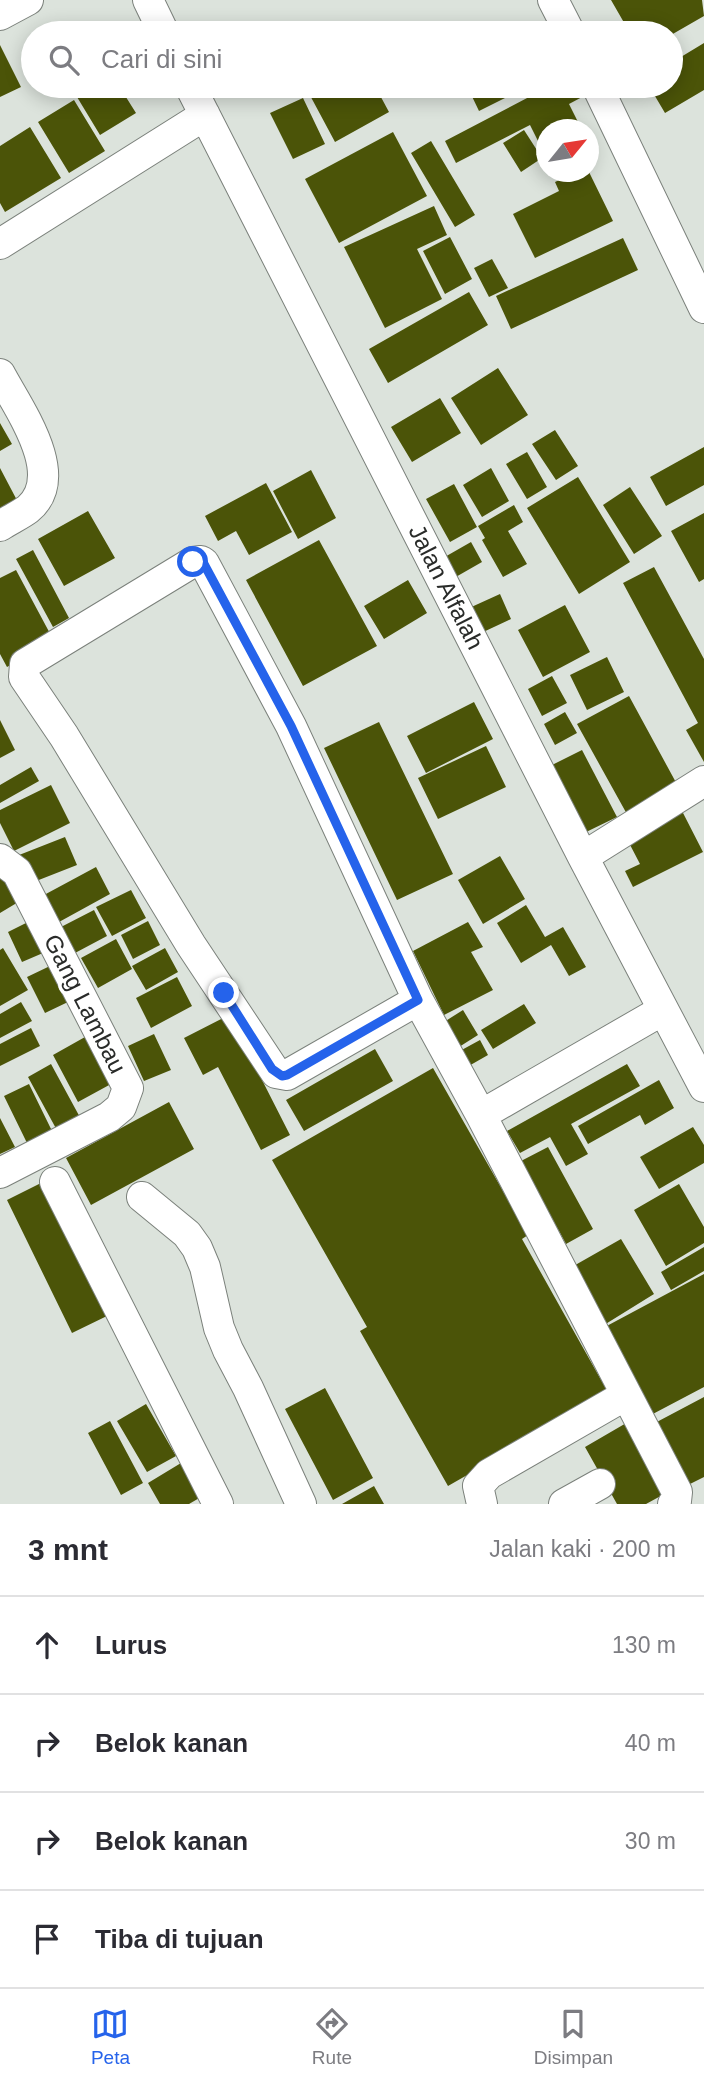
<!DOCTYPE html>
<html lang="id">
<meta charset="utf-8">
<style>
:root{--surface:#fff;--page:#f2f2f3;--text:#2b2b33;--muted:#7c7c81;--line:#e1e1e2;--accent:#2563eb}
body{margin:0;font-family:Arial,sans-serif;background:var(--page);color:var(--text)}
.compass{position:absolute;left:536px;top:119px;width:63px;height:63px;border-radius:50%;background:var(--surface);box-shadow:0 4px 18px #0003;rotate:60deg}
.stop{position:absolute;width:21px;height:21px;margin:-16px;border:5px solid #2563eb;border-radius:50%;background:#fff}
.stop.end{background:#2563eb;border-color:#fff;box-shadow:0 2px 7px #0008}
.list{margin:0;padding:0;list-style:none}
h2{display:flex;justify-content:space-between;align-items:center;height:91px;margin:0;padding:0 28px;font-size:30px}
h2 small{font-size:23px;font-weight:400;color:var(--muted)}
.list li{display:grid;grid-template-columns:46px 1fr auto;gap:21px;align-items:center;box-sizing:border-box;height:98px;padding:0 28px;border-top:2px solid var(--line)}
.list b{display:block;font-size:26px;white-space:nowrap}
.list em{font-size:23px;font-style:normal;color:var(--muted)}
.icon{flex:none;width:38px;height:38px;fill:none;stroke:currentColor;stroke-width:2;stroke-linecap:round;stroke-linejoin:round}
.map{position:relative;flex:none;width:704px;height:1504px;overflow:hidden}
.search{position:absolute;background:var(--surface);box-shadow:0 4px 18px #0003;left:21px;right:21px;top:21px;height:77px;display:flex;align-items:center;gap:18px;box-sizing:border-box;padding:0 24px;border-radius:38px;color:var(--muted);font-size:26px}
.sheet{height:483px;background:var(--surface)}
nav{display:flex;justify-content:space-around;align-items:center;box-sizing:border-box;height:98px;border-top:2px solid var(--line);background:var(--surface);font-size:19px;color:var(--muted)}
nav a{display:grid;justify-items:center;gap:4px}
nav .on{color:var(--accent)}
.map>svg:first-child{display:block}
.building{fill:#4b5408}
.lines{fill:none;stroke-linecap:round;stroke-linejoin:round}
.minor-casing{stroke:#7b817b;stroke-width:32}
.minor{stroke:#fff;stroke-width:30}
.route{stroke:#2563eb;stroke-width:9}
.labels{text-anchor:middle;stroke-width:7;stroke-linejoin:round;paint-order:stroke}
.street-label{font-size:24px;fill:#292b29;stroke:#fff}
</style>
<div class="map">
<svg width="704" height="1504" viewBox="0 0 704 1504">
<rect width="100%" height="100%" fill="#dce3dc"/>
<path class="building" d="M 611,0 L 702,0 L 704,16 L 671,35 L 630,33 Z
M 704,43 L 704,90 L 665,113 L 649,86 L 671,86 L 671,63 Z
M 0,45 L 21,87 L 0,97 Z
M 84,86 L 119,86 L 136,113 L 100,135 L 74,92 Z
M 238,86 L 263,86 L 243,95 Z
M 305,86 L 375,86 L 389,112 L 335,142 Z
M 467,86 L 529,86 L 479,111 Z
M 550,86 L 579,86 L 584,96 L 569,104 L 582,130 L 546,130 L 546,157 L 530,125 L 456,163 L 445,141 Z
M 303,98 L 325,144 L 293,159 L 270,113 Z
M 74,100 L 105,151 L 69,173 L 38,122 Z
M 30,127 L 61,178 L 5,212 L 0,203 L 0,146 Z
M 524,130 L 542,158 L 521,172 L 503,143 Z
M 393,132 L 427,196 L 339,243 L 305,179 Z
M 431,141 L 475,215 L 455,227 L 411,153 Z
M 577,172 L 589,172 L 613,221 L 535,258 L 513,214 L 559,191 L 555,182 Z
M 434,206 L 447,235 L 417,249 L 442,299 L 385,328 L 344,247 Z
M 450,237 L 472,279 L 445,294 L 423,251 Z
M 623,238 L 638,270 L 511,329 L 496,296 Z
M 492,259 L 508,288 L 489,297 L 474,268 Z
M 469,292 L 488,325 L 388,383 L 369,349 Z
M 498,368 L 528,415 L 481,445 L 451,398 Z
M 440,398 L 461,433 L 412,462 L 391,427 Z
M 0,423 L 12,444 L 0,451 Z
M 555,430 L 578,466 L 556,480 L 532,444 Z
M 704,447 L 704,485 L 666,506 L 650,477 Z
M 527,452 L 547,487 L 527,499 L 506,464 Z
M 0,468 L 20,506 L 0,517 Z
M 491,468 L 509,501 L 482,517 L 463,485 Z
M 311,470 L 336,518 L 298,539 L 273,491 Z
M 578,477 L 630,562 L 579,594 L 527,508 Z
M 266,483 L 292,532 L 249,555 L 236,531 L 218,541 L 205,516 Z
M 454,484 L 477,527 L 450,542 L 426,499 Z
M 630,487 L 662,536 L 634,554 L 603,505 Z
M 514,505 L 523,522 L 508,531 L 527,564 L 503,577 L 482,540 L 485,538 L 478,526 Z
M 88,511 L 115,558 L 64,586 L 38,539 Z
M 704,513 L 704,579 L 699,582 L 671,531 Z
M 319,540 L 377,646 L 303,686 L 246,580 Z
M 471,542 L 482,562 L 454,578 L 443,558 Z
M 33,550 L 69,618 L 53,627 L 16,559 Z
M 654,567 L 704,659 L 704,762 L 686,730 L 698,723 L 623,583 Z
M 16,570 L 54,641 L 7,667 L 0,654 L 0,578 Z
M 408,580 L 427,613 L 384,639 L 364,606 Z
M 500,594 L 511,619 L 479,634 L 467,609 Z
M 565,605 L 590,652 L 543,677 L 518,630 Z
M 607,657 L 624,692 L 587,710 L 570,675 Z
M 552,676 L 567,703 L 542,716 L 528,689 Z
M 629,696 L 679,788 L 628,816 L 577,724 Z
M 474,702 L 493,739 L 426,773 L 407,736 Z
M 565,712 L 577,733 L 555,745 L 544,724 Z
M 0,720 L 15,750 L 0,758 Z
M 379,722 L 453,874 L 397,900 L 324,748 Z
M 486,746 L 506,787 L 438,819 L 418,778 Z
M 582,750 L 617,817 L 582,834 L 548,767 Z
M 31,767 L 39,781 L 0,803 L 0,785 Z
M 51,785 L 70,823 L 14,851 L 0,823 L 0,810 Z
M 682,811 L 703,852 L 633,887 L 625,871 L 640,864 L 627,839 Z
M 65,837 L 77,865 L 26,885 L 14,857 Z
M 500,856 L 525,899 L 483,924 L 458,880 Z
M 0,865 L 20,901 L 0,913 Z
M 96,867 L 110,894 L 59,922 L 44,895 Z
M 131,890 L 146,918 L 112,936 L 96,907 Z
M 526,905 L 545,937 L 563,927 L 586,967 L 569,976 L 551,945 L 521,963 L 497,923 Z
M 94,910 L 107,936 L 75,953 L 61,927 Z
M 148,921 L 160,945 L 133,959 L 121,935 Z
M 28,922 L 43,953 L 22,962 L 8,932 Z
M 468,922 L 483,947 L 471,952 L 493,990 L 444,1015 L 413,951 Z
M 116,939 L 132,969 L 98,988 L 81,958 Z
M 3,948 L 28,990 L 0,1006 L 0,950 Z
M 165,948 L 178,972 L 146,990 L 132,966 Z
M 50,966 L 68,1002 L 45,1013 L 27,977 Z
M 177,977 L 192,1006 L 151,1028 L 136,998 Z
M 21,1002 L 32,1021 L 0,1038 L 0,1014 Z
M 524,1004 L 536,1023 L 493,1049 L 481,1030 Z
M 463,1010 L 478,1035 L 459,1047 L 444,1022 Z
M 229,1015 L 290,1135 L 261,1150 L 218,1067 L 203,1075 L 184,1038 Z
M 31,1028 L 40,1046 L 0,1066 L 0,1044 Z
M 154,1034 L 171,1070 L 144,1081 L 128,1046 Z
M 85,1037 L 111,1084 L 78,1102 L 53,1055 Z
M 480,1040 L 488,1055 L 467,1067 L 458,1052 Z
M 375,1049 L 393,1081 L 304,1131 L 286,1100 Z
M 51,1064 L 82,1121 L 59,1134 L 28,1077 Z
M 627,1064 L 640,1086 L 571,1124 L 588,1154 L 566,1166 L 550,1137 L 520,1153 L 507,1131 Z
M 433,1068 L 528,1235 L 522,1239 L 609,1394 L 448,1486 L 360,1331 L 367,1327 L 272,1160 Z
M 659,1080 L 674,1108 L 645,1125 L 640,1115 L 588,1144 L 578,1126 Z
M 29,1084 L 52,1131 L 27,1143 L 4,1096 Z
M 169,1102 L 194,1149 L 91,1205 L 66,1158 Z
M 0,1118 L 15,1147 L 0,1154 Z
M 693,1127 L 704,1145 L 704,1163 L 659,1189 L 640,1157 Z
M 548,1147 L 593,1229 L 566,1244 L 521,1161 Z
M 43,1182 L 109,1315 L 72,1333 L 7,1200 Z
M 679,1184 L 704,1227 L 704,1243 L 666,1266 L 634,1210 Z
M 621,1239 L 654,1294 L 604,1325 L 570,1268 Z
M 704,1247 L 704,1271 L 671,1290 L 661,1272 Z
M 704,1274 L 704,1387 L 649,1416 L 603,1328 Z
M 325,1388 L 373,1478 L 333,1500 L 285,1409 Z
M 704,1397 L 704,1477 L 686,1486 L 653,1424 Z
M 146,1404 L 176,1456 L 147,1472 L 117,1421 Z
M 110,1421 L 143,1483 L 121,1495 L 88,1433 Z
M 628,1422 L 668,1492 L 646,1504 L 617,1504 L 585,1447 Z
M 181,1463 L 201,1497 L 189,1504 L 160,1504 L 148,1483 Z
M 374,1486 L 384,1504 L 342,1504 Z"/>
<g class="lines">
<g class="minor-casing">
<path id="minor" d="M 148,0 L 164,33
M 553,0 L 570,33
M 0,15 L 28,0
M 190,86 L 583,857 L 704,1087
M 597,86 L 704,308
M 0,244 L 205,115
M 0,374 C 18,408 68,476 28,509 C 20,515 9,520 0,526
M 583,857 L 704,781
M 0,859 L 17,872 L 128,1088 L 121,1107 L 109,1117 L 0,1173
M 418,1000 L 287,1075 L 276,1073 L 191,945 L 64,736 L 24,677 L 25,664 L 193,562 L 201,561 L 204,563 L 291,726 L 418,1000 L 481,1115 L 677,1492 L 676,1501 L 673,1504
M 481,1115 L 663,1010
M 55,1182 L 218,1504
M 142,1197 L 187,1234 L 197,1248 L 205,1267 L 219,1328 L 228,1350 L 248,1388 L 301,1504
M 482,1504 L 478,1486 L 489,1474 L 626,1395
M 564,1504 L 600,1484"/>
</g>
<use href="#minor" class="minor"/>
</g>
<g class="lines">
<path class="route" d="M 193,562 L 201,561 L 204,564 L 291,726 L 418,1000 L 287,1075 L 282,1076 L 272,1069 L 224,993"/>
</g>
<g class="labels">
<g class="street-label">
<text transform="translate(446 587) rotate(63)" y="8">Jalan Alfalah</text>
<text transform="translate(85 1004) rotate(63)" y="8">Gang Lambau</text>
</g>
</g>
</svg>
<svg class="compass" viewBox="-18 -18 36 36"><path d="M0-13l5 13h-10z" fill="#e53935"/><path d="M0 13l5-13h-10z" fill="#7c7c81"/></svg>
<div class="stop" style="left:193px;top:562px"></div>
<div class="stop end" style="left:224px;top:993px"></div>
<div class="search"><svg class="icon" aria-label="search" viewBox="0 0 24 24"><circle cx="10" cy="10" r="6"/><path d="M15 15l6 6"/></svg>Cari di sini</div>
</div>
<section class="sheet">
<h2>3 mnt<small>Jalan kaki · 200 m</small></h2>
<ul class="list">
<li><svg class="icon" aria-label="ahead" viewBox="0 0 24 24"><path d="M12 20V5M6 11l6-6 6 6"/></svg><div><b>Lurus</b></div><em>130 m</em></li>
<li><svg class="icon" aria-label="right" viewBox="0 0 24 24"><path d="M7 20v-9h11M14 6l5 5-5 5"/></svg><div><b>Belok kanan</b></div><em>40 m</em></li>
<li><svg class="icon" aria-label="right" viewBox="0 0 24 24"><path d="M7 20v-9h11M14 6l5 5-5 5"/></svg><div><b>Belok kanan</b></div><em>30 m</em></li>
<li><svg class="icon" aria-label="arrive" viewBox="0 0 24 24"><path d="M6 21V4h12l-3 4 3 4H6"/></svg><div><b>Tiba di tujuan</b></div></li>
</ul>
</section>
<nav>
<a class="on"><svg class="icon" aria-label="map" viewBox="0 0 24 24"><path d="M3 6l6-2 6 2 6-2v14l-6 2-6-2-6 2zM9 4v14M15 6v14"/></svg>Peta</a>
<a><svg class="icon" aria-label="directions" viewBox="0 0 24 24"><path d="M12 3l9 9-9 9-9-9zM9 14v-3h6M13 9l2 2-2 2"/></svg>Rute</a>
<a><svg class="icon" aria-label="saved" viewBox="0 0 24 24"><path d="M7 4h10v16l-5-4-5 4z"/></svg>Disimpan</a>
</nav>
